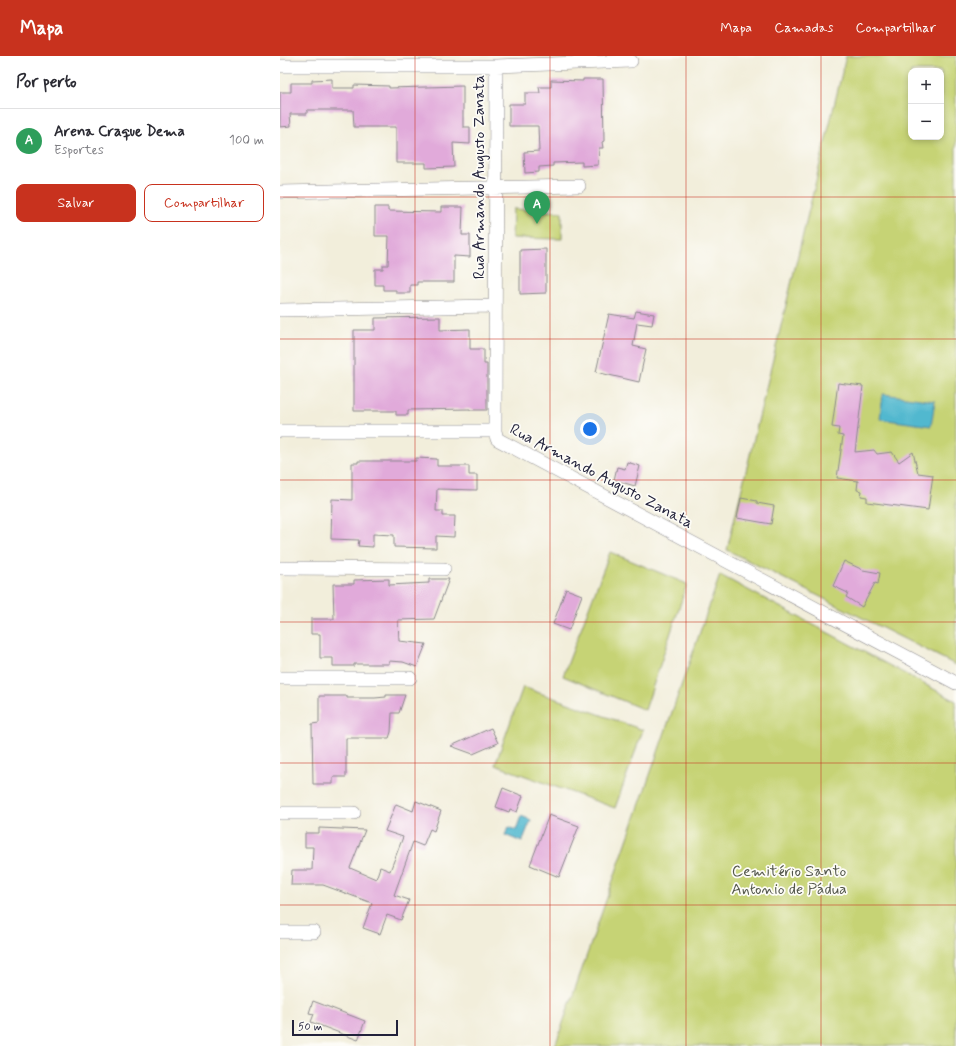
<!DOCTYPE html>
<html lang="pt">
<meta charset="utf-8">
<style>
:root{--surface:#fff;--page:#f7f7f7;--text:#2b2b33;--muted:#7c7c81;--line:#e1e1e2;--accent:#c8321e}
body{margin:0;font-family:Mynerve,sans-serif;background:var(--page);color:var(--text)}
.controls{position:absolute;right:12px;top:12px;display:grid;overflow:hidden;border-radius:8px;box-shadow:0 2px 6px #0003}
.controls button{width:36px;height:36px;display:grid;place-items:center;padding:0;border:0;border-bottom:1px solid var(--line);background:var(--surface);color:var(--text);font:20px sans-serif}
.scale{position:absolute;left:12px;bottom:10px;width:106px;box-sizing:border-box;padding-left:4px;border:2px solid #22223b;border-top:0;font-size:11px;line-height:14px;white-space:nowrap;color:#22223b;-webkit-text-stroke:3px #fdfcf7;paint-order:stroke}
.you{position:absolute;left:310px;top:373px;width:14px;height:14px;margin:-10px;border:3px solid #fff;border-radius:50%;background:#1a73e8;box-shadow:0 0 0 6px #1a73e833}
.badge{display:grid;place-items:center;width:26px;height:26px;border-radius:50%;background:var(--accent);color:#fff;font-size:13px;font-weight:700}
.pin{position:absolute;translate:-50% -33px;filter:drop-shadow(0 1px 2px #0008)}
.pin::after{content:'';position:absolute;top:21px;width:14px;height:12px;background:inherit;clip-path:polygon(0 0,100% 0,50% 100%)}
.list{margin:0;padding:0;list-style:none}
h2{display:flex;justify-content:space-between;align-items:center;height:52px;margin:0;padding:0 16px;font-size:17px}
h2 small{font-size:13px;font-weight:400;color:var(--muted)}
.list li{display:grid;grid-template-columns:26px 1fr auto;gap:12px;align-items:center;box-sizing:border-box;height:64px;padding:0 16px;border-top:1px solid var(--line)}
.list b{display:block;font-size:15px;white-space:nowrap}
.list p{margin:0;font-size:13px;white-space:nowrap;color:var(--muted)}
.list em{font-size:13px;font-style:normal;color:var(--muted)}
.actions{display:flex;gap:8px;padding:12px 16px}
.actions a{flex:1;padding:9px 0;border:1px solid var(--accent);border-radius:8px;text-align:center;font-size:14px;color:var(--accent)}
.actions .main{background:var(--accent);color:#fff}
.map{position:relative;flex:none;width:676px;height:990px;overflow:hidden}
header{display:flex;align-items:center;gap:24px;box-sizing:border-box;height:56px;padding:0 20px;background:var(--accent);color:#fff}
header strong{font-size:19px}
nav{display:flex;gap:22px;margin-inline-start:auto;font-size:14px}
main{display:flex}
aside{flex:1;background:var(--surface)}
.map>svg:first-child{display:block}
.green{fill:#c6d374;stroke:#747a58;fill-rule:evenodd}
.water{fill:#51b8cf;stroke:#3a6d85}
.building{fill:#e1aada}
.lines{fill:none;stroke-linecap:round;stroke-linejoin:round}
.street-casing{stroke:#8a888b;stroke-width:14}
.street{stroke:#fff;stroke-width:13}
.grid{fill:none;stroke:#c8321e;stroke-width:1;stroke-opacity:0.55}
.labels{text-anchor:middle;stroke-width:3.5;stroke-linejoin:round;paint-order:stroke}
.street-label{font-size:16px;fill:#22223b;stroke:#fdfcf7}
.park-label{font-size:16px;fill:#53574c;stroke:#fdfcf7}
</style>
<header>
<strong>Mapa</strong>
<nav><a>Mapa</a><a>Camadas</a><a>Compartilhar</a></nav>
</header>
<main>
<aside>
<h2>Por perto<small></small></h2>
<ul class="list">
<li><span class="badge" style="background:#2e9e5b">A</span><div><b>Arena Craque Dema</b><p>Esportes</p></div><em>100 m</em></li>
</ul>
<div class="actions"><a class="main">Salvar</a><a>Compartilhar</a></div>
</aside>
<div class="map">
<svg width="676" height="990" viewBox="0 0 676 990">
<rect width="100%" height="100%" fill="#fdfcf7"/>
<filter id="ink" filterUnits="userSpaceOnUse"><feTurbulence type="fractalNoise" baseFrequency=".025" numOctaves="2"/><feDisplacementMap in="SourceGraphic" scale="8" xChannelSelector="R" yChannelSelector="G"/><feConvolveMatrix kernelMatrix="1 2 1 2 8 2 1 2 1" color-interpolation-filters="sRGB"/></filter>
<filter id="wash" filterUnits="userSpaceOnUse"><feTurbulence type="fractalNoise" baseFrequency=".012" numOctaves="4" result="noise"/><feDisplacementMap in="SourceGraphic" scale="16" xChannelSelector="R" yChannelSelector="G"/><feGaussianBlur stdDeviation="0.9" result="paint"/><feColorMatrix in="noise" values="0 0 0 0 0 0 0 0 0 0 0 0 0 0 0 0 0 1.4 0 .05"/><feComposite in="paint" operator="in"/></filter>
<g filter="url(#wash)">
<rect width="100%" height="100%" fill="#f2eedb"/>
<path class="green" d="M 566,0 L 676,0 L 676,609 L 447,494 ZM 631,15 L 661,15 L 661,81 L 631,81 Z
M 233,153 L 282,156 L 282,183 L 233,182 L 232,181 Z
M 330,496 L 407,528 L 365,654 L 283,620 Z
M 440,519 L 676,645 L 676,990 L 275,990 Z
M 243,631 L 363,674 L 335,752 L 215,709 Z"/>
<path class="water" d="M 603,338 L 655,345 L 651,370 L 600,363 Z
M 241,760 L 251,764 L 242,786 L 225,779 L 229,771 L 236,774 Z"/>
<g id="blocks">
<path class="building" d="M 52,23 L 52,32 L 74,32 L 74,29 L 109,30 L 109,32 L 183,30 L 183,71 L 190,71 L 190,88 L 173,87 L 174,111 L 146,112 L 146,107 L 116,107 L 116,71 L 74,71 L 73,54 L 27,54 L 27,58 L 10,58 L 11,70 L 0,71 L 0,36 L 11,36 L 11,27 L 32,27 L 32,24 Z
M 303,23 L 323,23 L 324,85 L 322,86 L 323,92 L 319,92 L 318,109 L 302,110 L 302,106 L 273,107 L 273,110 L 259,111 L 259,116 L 245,117 L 244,96 L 259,95 L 258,70 L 229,70 L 229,48 L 245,48 L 245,37 L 260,37 L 259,31 L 271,31 L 271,24 L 303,25 Z
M 95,151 L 108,151 L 108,155 L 161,156 L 161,151 L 183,151 L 182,179 L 190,179 L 190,201 L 174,200 L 174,226 L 137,226 L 137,229 L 130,229 L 130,237 L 116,237 L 116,234 L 103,234 L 103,229 L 95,229 L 95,213 L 103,213 L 103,209 L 108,209 L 109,180 L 95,180 Z
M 266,193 L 266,237 L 240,238 L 240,194 Z
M 356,255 L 374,258 L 372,269 L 357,267 L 353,290 L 366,293 L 359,326 L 316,316 L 329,258 L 354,262 Z
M 160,261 L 160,274 L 190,273 L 190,293 L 204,293 L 204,308 L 207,308 L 207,354 L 190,354 L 190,353 L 128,354 L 128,359 L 116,359 L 116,355 L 74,355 L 74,274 L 95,274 L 95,262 Z
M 558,327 L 583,330 L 575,396 L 594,394 L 597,398 L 612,396 L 619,406 L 633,396 L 638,417 L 653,419 L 648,454 L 587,446 L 587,441 L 581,440 L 582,435 L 577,434 L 578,425 L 557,422 L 563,380 L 558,379 L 559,372 L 552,371 Z
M 136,402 L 157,403 L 157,410 L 189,410 L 189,419 L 197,419 L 197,434 L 157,433 L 156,455 L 163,455 L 163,460 L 175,460 L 174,481 L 156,480 L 156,492 L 114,491 L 114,479 L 93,478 L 93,491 L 78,490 L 79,484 L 51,483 L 52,443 L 72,444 L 72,407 L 78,407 L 78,405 L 136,405 Z
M 347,406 L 360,410 L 355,430 L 334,424 L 337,411 L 345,413 Z
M 461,442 L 477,445 L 477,447 L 494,450 L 491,468 L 457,462 Z
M 564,505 L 583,514 L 600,517 L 598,528 L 595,527 L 582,551 L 566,541 L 568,537 L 553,530 Z
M 109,523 L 109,529 L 149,527 L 149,523 L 169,523 L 154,563 L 118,564 L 119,585 L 146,588 L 137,611 L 123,606 L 109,605 L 109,608 L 74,608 L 74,610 L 53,610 L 53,602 L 40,602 L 40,578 L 31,578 L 31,563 L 54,563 L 53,528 L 74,528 L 74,524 Z
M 286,533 L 302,539 L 289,574 L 273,568 Z
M 106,639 L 125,639 L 119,657 L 112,657 L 111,676 L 109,682 L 66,682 L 66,721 L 53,721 L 53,728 L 33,728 L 32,668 L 39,667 L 39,640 L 67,640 L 67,642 L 95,642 L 106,641 Z
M 211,672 L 218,687 L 193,698 L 171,690 Z
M 223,732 L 243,740 L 237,756 L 230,753 L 229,756 L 216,751 Z
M 136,745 L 161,755 L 154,775 L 150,773 L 143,790 L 133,786 L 114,839 L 129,844 L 121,864 L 107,859 L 100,878 L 83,872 L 92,847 L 43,829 L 11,829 L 12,814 L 32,814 L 33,791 L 25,791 L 25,777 L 39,777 L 39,772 L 85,774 L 70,812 L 96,823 L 100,811 L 110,815 L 123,781 L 105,775 L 116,748 L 133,755 Z
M 269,759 L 299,770 L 279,821 L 250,809 Z
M 33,945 L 85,965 L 78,984 L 31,966 L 34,958 L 29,957 Z"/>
</g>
</g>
<g filter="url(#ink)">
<use href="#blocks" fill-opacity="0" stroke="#8a888b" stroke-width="1"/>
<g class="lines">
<g class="street-casing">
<path id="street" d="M 0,10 L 216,10 L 351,5
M 216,10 L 215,375 L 217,383 L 676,627
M 0,136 L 299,130
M 0,254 L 214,250
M 0,375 L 215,375
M 0,512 L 164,513
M 0,622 L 130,622
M 0,757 L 74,757
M 0,876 L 34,876"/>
</g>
<use href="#street" class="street"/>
</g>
</g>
<path class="grid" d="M 135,0 L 135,990M 270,0 L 270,990M 406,0 L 406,990M 541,0 L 541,990M 0,141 L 676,141M 0,283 L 676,283M 0,424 L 676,424M 0,566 L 676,566M 0,707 L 676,707M 0,849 L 676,849"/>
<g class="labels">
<g class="street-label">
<text transform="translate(198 121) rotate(-90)" y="6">Rua Armando Augusto Zanata</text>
<text transform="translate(322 419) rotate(28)" y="6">Rua Armando Augusto Zanata</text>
</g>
<g class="park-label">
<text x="509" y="820">Cemitério Santo<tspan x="509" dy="18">Antonio de Pádua</tspan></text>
</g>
</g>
</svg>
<div class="controls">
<button>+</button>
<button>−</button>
</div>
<div class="scale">50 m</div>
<div class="you"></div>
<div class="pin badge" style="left:257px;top:168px;background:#2e9e5b">A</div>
</div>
</main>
